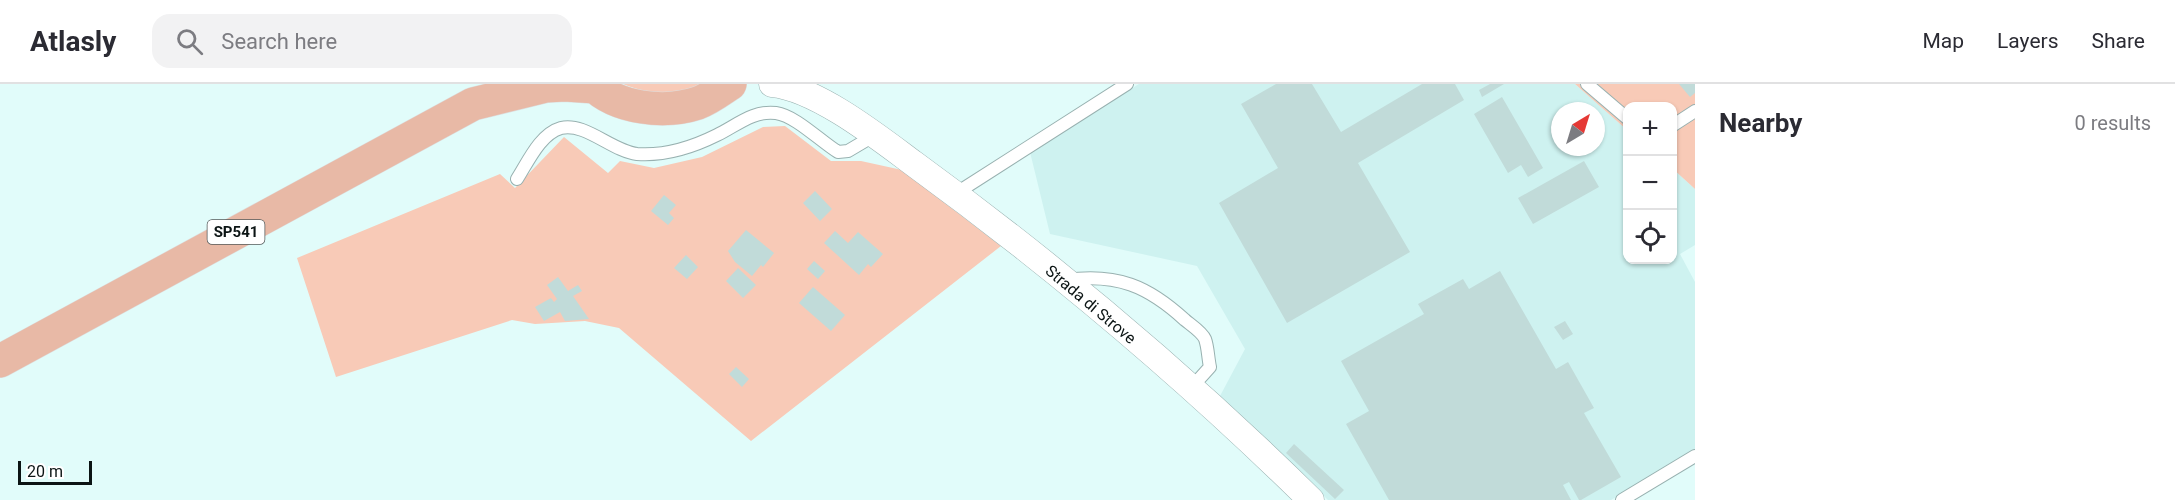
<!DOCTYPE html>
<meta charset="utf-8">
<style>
:root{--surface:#fff;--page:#f2f2f3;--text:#2b2b33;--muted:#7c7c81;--line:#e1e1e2}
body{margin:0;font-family:Roboto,sans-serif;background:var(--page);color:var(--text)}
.controls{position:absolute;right:18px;top:18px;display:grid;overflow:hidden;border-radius:12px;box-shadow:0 2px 4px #0004}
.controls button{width:54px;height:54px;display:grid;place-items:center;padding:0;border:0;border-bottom:2px solid var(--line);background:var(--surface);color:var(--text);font:30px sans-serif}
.compass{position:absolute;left:1551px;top:18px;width:54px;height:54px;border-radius:50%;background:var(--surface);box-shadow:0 2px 4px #0004;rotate:38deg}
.scale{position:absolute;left:18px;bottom:15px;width:74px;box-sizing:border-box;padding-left:6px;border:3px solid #0b1414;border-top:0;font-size:16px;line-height:21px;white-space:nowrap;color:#0b1414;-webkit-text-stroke:4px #fff;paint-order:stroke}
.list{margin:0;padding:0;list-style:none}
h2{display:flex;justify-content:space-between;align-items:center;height:78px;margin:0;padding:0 24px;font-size:26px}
h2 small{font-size:20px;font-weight:400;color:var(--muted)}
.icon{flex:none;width:33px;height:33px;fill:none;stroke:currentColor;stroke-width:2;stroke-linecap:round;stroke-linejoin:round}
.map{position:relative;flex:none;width:1695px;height:416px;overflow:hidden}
header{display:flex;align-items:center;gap:36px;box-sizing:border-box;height:84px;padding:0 30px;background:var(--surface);border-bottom:2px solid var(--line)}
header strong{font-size:28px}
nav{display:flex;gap:33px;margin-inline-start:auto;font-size:21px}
.search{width:420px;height:54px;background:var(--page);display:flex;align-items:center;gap:15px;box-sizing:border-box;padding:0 21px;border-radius:18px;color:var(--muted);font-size:22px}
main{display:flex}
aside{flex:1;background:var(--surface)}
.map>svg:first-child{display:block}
.built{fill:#cef2f0;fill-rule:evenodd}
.green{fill:#f8cab7}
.building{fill:#c1dbd9}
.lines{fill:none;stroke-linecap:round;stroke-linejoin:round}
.lane-casing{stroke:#98b1b0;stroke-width:14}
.street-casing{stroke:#98b1b0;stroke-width:27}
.primary-casing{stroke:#dddede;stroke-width:34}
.lane{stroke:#fff;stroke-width:12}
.street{stroke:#fff;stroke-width:26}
.primary{stroke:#e8b9a6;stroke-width:33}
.labels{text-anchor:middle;stroke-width:4.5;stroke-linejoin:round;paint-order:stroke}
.shield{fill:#fff;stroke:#545a5a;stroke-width:1.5}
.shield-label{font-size:15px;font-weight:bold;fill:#0b1414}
.street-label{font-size:16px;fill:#0b1414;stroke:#fff}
</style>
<header>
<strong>Atlasly</strong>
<div class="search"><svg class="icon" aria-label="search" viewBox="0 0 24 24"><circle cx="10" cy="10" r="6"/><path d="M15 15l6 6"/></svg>Search here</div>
<nav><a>Map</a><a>Layers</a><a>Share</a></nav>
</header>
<main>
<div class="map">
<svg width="1695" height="416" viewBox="0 0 1695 416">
<rect width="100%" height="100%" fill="#e1fcfa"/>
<path class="built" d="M 1139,0 L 1575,0 L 1627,46 L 1628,176 L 1672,176 L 1673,85 L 1695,105 L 1695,161 L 1680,170 L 1695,198 L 1695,367 L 1611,416 L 1328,416 L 1220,312 L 1245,265 L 1197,182 L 1050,150 L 1030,68 ZM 1560,27 L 1596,27 L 1596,63 L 1560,63 Z"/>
<path class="green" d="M 623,0 L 702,0 C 679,15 647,10 623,0 Z
M 1575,0 L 1695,0 L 1695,105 L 1673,85 L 1672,22 L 1628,22 L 1627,46 Z
M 785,42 L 831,77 L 861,77 L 902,86 L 1001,162 L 751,357 L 619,244 L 585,237 L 535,240 L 512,236 L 336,293 L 297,174 L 500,90 L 515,104 L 564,53 L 608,89 L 620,77 L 654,84 L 702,73 L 763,43 Z"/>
<path class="building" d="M 1276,0 L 1312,0 L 1341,48 L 1422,0 L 1455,0 L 1464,16 L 1358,79 L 1410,168 L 1287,239 L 1219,119 L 1278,84 L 1241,20 Z
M 1490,0 L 1504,0 L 1482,13 L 1479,6 Z
M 1679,0 L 1695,0 L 1695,9 L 1690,13 Z
M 1502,13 L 1543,84 L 1528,93 L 1521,81 L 1508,89 L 1474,30 Z
M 1584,77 L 1599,103 L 1533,140 L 1518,114 Z
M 815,107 L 832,125 L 820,137 L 803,119 Z
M 664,111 L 676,121 L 669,129 L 674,134 L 668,141 L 651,127 Z
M 746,146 L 774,169 L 763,183 L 761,181 L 752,192 L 735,178 L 728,167 Z
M 835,147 L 848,159 L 858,148 L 883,170 L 871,183 L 868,180 L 859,191 L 824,159 Z
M 686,171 L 698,183 L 687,195 L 674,184 Z
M 814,177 L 825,187 L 818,195 L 807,185 Z
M 738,184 L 756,201 L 743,214 L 726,197 Z
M 1500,187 L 1556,285 L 1568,278 L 1594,324 L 1584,329 L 1621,393 L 1581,416 L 1579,416 L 1569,398 L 1563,401 L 1571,416 L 1389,416 L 1346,340 L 1369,327 L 1341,277 L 1424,230 L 1418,220 L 1463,195 L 1469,205 Z
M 558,193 L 568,207 L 578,201 L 582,207 L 573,212 L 589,235 L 565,237 L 560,228 L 544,237 L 535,223 L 551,214 L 554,218 L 557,215 L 547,201 Z
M 813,203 L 845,231 L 831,247 L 799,219 Z
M 1565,237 L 1573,250 L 1563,256 L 1554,243 Z
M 736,283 L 749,295 L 742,303 L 729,290 Z
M 1294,360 L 1344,406 L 1335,415 L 1286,369 Z"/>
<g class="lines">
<g class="lane-casing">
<path id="lane" d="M 1587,0 L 1628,35
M 1672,42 L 1695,27
M 517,95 C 528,78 540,50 561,44 C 585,38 612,67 637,70 C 665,72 693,63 717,51 C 736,42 753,26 776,29 C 796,32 820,57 838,68 L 848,67 L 875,51
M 955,110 L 1127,0
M 1066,196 C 1117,189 1148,202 1185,236 C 1191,241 1202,248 1205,255 C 1208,263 1208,274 1210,283 L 1192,303
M 1622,416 L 1695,372"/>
</g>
<g class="street-casing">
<path id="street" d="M 772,0 C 816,4 878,53 913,79 C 1053,181 1187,294 1311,416"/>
</g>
<g class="primary-casing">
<path id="primary" d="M 592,0 C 617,25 665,30 698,19 C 709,15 721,6 730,0
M 0,277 L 473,20 L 546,2 L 565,1 L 595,3"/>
</g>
<use href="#lane" class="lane"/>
<use href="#street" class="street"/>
<use href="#primary" class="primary"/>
</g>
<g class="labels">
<rect class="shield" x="207.5" y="136" width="57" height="24" rx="4.5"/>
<g class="shield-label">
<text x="236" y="153">SP541</text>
</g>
<g class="street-label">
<text transform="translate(1091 220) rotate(40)" y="6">Strada di Strove</text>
</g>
</g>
</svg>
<div class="controls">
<button>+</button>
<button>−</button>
<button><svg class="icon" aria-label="locate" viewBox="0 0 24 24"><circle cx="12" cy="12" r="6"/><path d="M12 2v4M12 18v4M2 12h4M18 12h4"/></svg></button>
</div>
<svg class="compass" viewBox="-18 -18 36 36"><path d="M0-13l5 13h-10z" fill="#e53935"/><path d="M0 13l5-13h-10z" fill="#7c7c81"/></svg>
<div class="scale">20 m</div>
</div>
<aside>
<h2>Nearby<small>0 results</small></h2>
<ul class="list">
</ul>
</aside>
</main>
